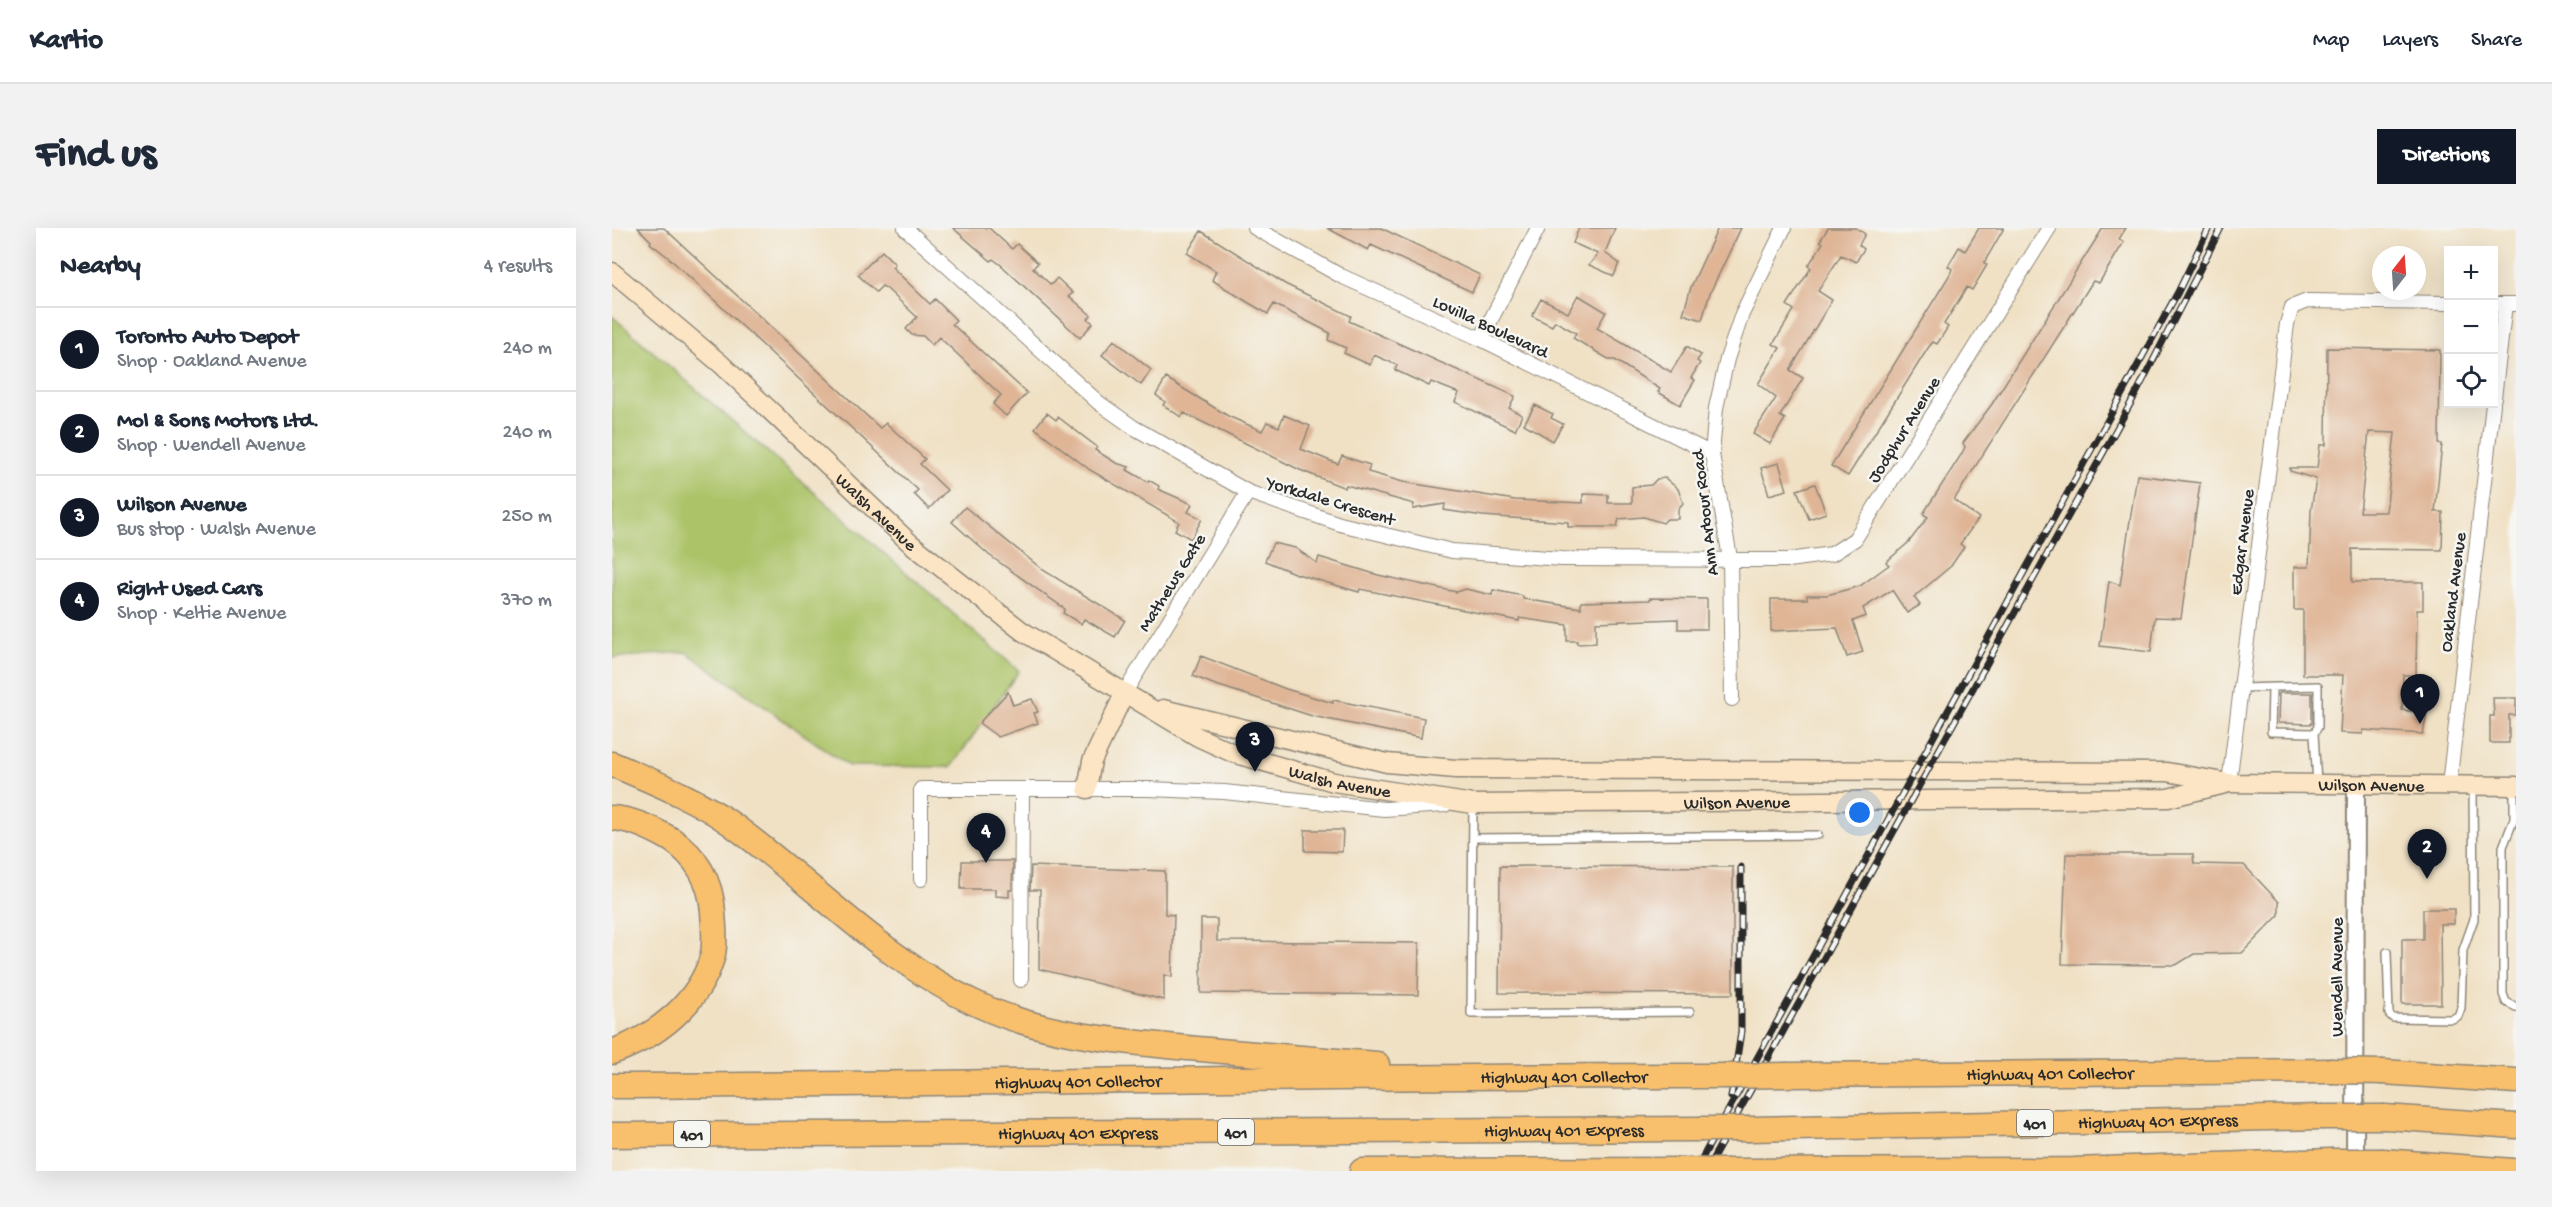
<!DOCTYPE html>
<meta charset="utf-8">
<style>
:root{--surface:#fff;--page:#f2f2f3;--text:#1f2937;--muted:#747a83;--line:#e0e1e3;--accent:#111827}
body{margin:0;font-family:"Gochi Hand",sans-serif;background:var(--page);color:var(--text)}
.controls{position:absolute;right:18px;top:18px;display:grid;overflow:hidden;border-radius:0px;box-shadow:0 6px 24px #0002}
.controls button{width:54px;height:54px;display:grid;place-items:center;padding:0;border:0;border-bottom:2px solid var(--line);background:var(--surface);color:var(--text);font:30px sans-serif}
.compass{position:absolute;left:1760px;top:18px;width:54px;height:54px;border-radius:50%;background:var(--surface);box-shadow:0 6px 24px #0002;rotate:17deg}
.you{position:absolute;left:1248px;top:585px;width:21px;height:21px;margin:-15px;border:4px solid #fff;border-radius:50%;background:#1a73e8;box-shadow:0 0 0 9px #1a73e833}
.badge{display:grid;place-items:center;width:39px;height:39px;border-radius:50%;background:var(--accent);color:#fff;font-size:20px;font-weight:700}
.pin{position:absolute;translate:-50% -50px;filter:drop-shadow(0 2px 3px #0008)}
.pin::after{content:'';position:absolute;top:32px;width:21px;height:18px;background:inherit;clip-path:polygon(0 0,100% 0,50% 100%)}
.list{margin:0;padding:0;list-style:none}
h2{display:flex;justify-content:space-between;align-items:center;height:78px;margin:0;padding:0 24px;font-size:26px}
h2 small{font-size:20px;font-weight:400;color:var(--muted)}
.list li{display:grid;grid-template-columns:39px 1fr auto;gap:18px;align-items:center;box-sizing:border-box;height:84px;padding:0 24px;border-top:2px solid var(--line)}
.list b{display:block;font-size:22px;white-space:nowrap}
.list p{margin:0;font-size:20px;white-space:nowrap;color:var(--muted)}
.list em{font-size:20px;font-style:normal;color:var(--muted)}
.icon{flex:none;width:33px;height:33px;fill:none;stroke:currentColor;stroke-width:2;stroke-linecap:round;stroke-linejoin:round}
.map{position:relative;flex:none;width:1904px;height:943px;overflow:hidden;border-radius:0px}
header{display:flex;align-items:center;gap:36px;box-sizing:border-box;height:84px;padding:0 30px;background:var(--surface);border-bottom:2px solid var(--line)}
header strong{font-size:28px}
nav{display:flex;gap:33px;margin-inline-start:auto;font-size:21px}
.intro{display:flex;align-items:center;justify-content:space-between;box-sizing:border-box;height:144px;padding:0 36px}
h1{margin:0;font-size:42px}
.button{padding:15px 27px;border-radius:0px;background:var(--accent);color:#fff;font-size:21px;font-weight:700}
main{display:flex;gap:36px;padding:0 36px}
aside{flex:1;background:var(--surface);border-radius:0px;box-shadow:0 6px 24px #0002}
.map>svg:first-child{display:block}
.green{fill:#acc368;stroke:#6c774a;stroke-width:1.5}
.building{fill:#dfb596;fill-rule:evenodd}
.lines{fill:none;stroke-linecap:round;stroke-linejoin:round}
.service-casing{stroke:#8e8678;stroke-width:10}
.minor-casing{stroke:#8e8678;stroke-width:16}
.tertiary-casing{stroke:#8e8678;stroke-width:20}
.secondary-casing{stroke:#8e8678;stroke-width:21}
.motorway-casing{stroke:#8e8678;stroke-width:27}
.service{stroke:#fff;stroke-width:7}
.minor{stroke:#fff;stroke-width:14}
.tertiary{stroke:#fff;stroke-width:16}
.secondary{stroke:#fce5c4;stroke-width:18}
.motorway{stroke:#f8bf6c;stroke-width:24}
.rail-casing{stroke:#2b2b2b;stroke-width:7}
.rail{stroke:#f6f6f2;stroke-width:4.5;stroke-dasharray:14;stroke-linecap:butt}
.motorway-bridge-casing{stroke:#8e8678;stroke-width:27;stroke-linecap:butt}
.motorway-bridge{stroke:#f8bf6c;stroke-width:24}
.labels{text-anchor:middle;stroke-width:5;stroke-linejoin:round;paint-order:stroke}
.shield{fill:#f6f6f2;stroke:#686867;stroke-width:1.5}
.shield-label{font-size:16px;font-weight:bold;fill:#2b2b2b}
.street-label{font-size:18px;fill:#2b2b2b;stroke:#f6f6f2}
</style>
<header>
<strong>Kartio</strong>
<nav><a>Map</a><a>Layers</a><a>Share</a></nav>
</header>
<div class="intro"><h1>Find us</h1><a class="button">Directions</a></div>
<main>
<aside>
<h2>Nearby<small>4 results</small></h2>
<ul class="list">
<li><span class="badge">1</span><div><b>Toronto Auto Depot</b><p>Shop · Oakland Avenue</p></div><em>240 m</em></li>
<li><span class="badge">2</span><div><b>Mol &amp; Sons Motors Ltd.</b><p>Shop · Wendell Avenue</p></div><em>240 m</em></li>
<li><span class="badge">3</span><div><b>Wilson Avenue</b><p>Bus stop · Walsh Avenue</p></div><em>250 m</em></li>
<li><span class="badge">4</span><div><b>Right Used Cars</b><p>Shop · Keltie Avenue</p></div><em>370 m</em></li>
</ul>
</aside>
<div class="map">
<svg width="1904" height="943" viewBox="0 0 1904 943">
<rect width="100%" height="100%" fill="#f6f6f2"/>
<filter id="ink" filterUnits="userSpaceOnUse"><feTurbulence type="fractalNoise" baseFrequency=".0167" numOctaves="2"/><feDisplacementMap in="SourceGraphic" scale="12" xChannelSelector="R" yChannelSelector="G"/><feConvolveMatrix kernelMatrix="1 2 1 2 8 2 1 2 1" color-interpolation-filters="sRGB"/></filter>
<filter id="wash" filterUnits="userSpaceOnUse"><feTurbulence type="fractalNoise" baseFrequency=".008" numOctaves="4" result="noise"/><feDisplacementMap in="SourceGraphic" scale="24" xChannelSelector="R" yChannelSelector="G"/><feGaussianBlur stdDeviation="1.35" result="paint"/><feColorMatrix in="noise" values="0 0 0 0 0 0 0 0 0 0 0 0 0 0 0 0 0 1.4 0 .05"/><feComposite in="paint" operator="in"/></filter>
<g filter="url(#wash)">
<rect width="100%" height="100%" fill="#f0e1c5"/>
<path class="green" d="M 0,88 L 407,443 L 339,539 L 237,538 L 74,424 L 0,430 Z"/>
<g id="blocks">
<path class="building" d="M 26,0 L 52,0 L 268,200 L 274,195 L 313,231 L 308,236 L 335,262 L 317,281 L 302,266 L 306,262 L 56,29 L 38,15 L 39,13 Z
M 341,0 L 377,0 L 400,21 L 405,16 L 426,35 L 421,40 L 439,57 L 445,50 L 461,65 L 457,68 L 479,87 L 476,91 L 481,95 L 468,110 L 389,37 L 381,31 L 379,33 Z
M 715,0 L 769,0 L 868,47 L 860,64 L 759,17 L 756,22 Z
M 967,0 L 1003,0 L 993,25 L 1007,35 L 1002,48 L 977,37 L 986,26 L 961,15 Z
M 1106,0 L 1129,0 L 1098,65 L 1090,92 L 1071,86 L 1079,59 Z
M 1216,0 L 1244,0 L 1253,6 L 1247,17 L 1252,21 L 1244,34 L 1229,27 L 1206,63 L 1220,72 L 1178,142 L 1191,150 L 1168,188 L 1173,191 L 1158,216 L 1141,206 L 1164,170 L 1146,156 L 1168,120 L 1161,116 L 1182,82 L 1175,77 L 1199,40 L 1196,38 L 1211,15 L 1208,13 Z
M 1367,0 L 1392,0 L 1372,35 L 1375,37 L 1360,62 L 1355,59 L 1332,96 L 1336,99 L 1325,116 L 1321,114 L 1316,120 L 1236,248 L 1219,238 L 1337,48 L 1340,41 L 1336,38 L 1347,19 L 1353,23 Z
M 1491,0 L 1514,0 L 1507,11 L 1512,14 L 1487,55 L 1481,53 L 1342,272 L 1367,290 L 1348,316 L 1352,319 L 1339,338 L 1302,369 L 1308,377 L 1295,385 L 1280,362 L 1251,380 L 1254,388 L 1241,393 L 1251,424 L 1235,429 L 1225,400 L 1159,403 L 1159,371 L 1195,371 L 1195,367 L 1215,367 L 1248,358 L 1277,337 L 1274,334 L 1297,314 L 1316,289 L 1311,286 L 1349,227 L 1353,219 L 1351,215 L 1380,176 Z
M 589,3 L 673,56 L 739,88 L 737,93 L 903,168 L 897,180 L 910,187 L 903,202 L 843,174 L 847,165 L 819,154 L 817,158 L 783,142 L 785,137 L 762,127 L 758,137 L 732,125 L 734,120 L 716,112 L 718,105 L 662,76 L 656,86 L 637,75 L 600,52 L 604,43 L 575,25 Z
M 270,23 L 283,36 L 280,39 L 287,46 L 318,76 L 323,71 L 344,92 L 340,96 L 415,165 L 394,188 L 381,176 L 389,167 L 327,109 L 320,117 L 311,108 L 300,107 L 294,101 L 305,89 L 274,60 L 270,58 L 264,64 L 246,47 Z
M 966,67 L 994,84 L 985,100 L 1059,144 L 1075,118 L 1089,127 L 1085,133 L 1088,135 L 1079,150 L 1083,152 L 1068,177 L 1046,164 L 1048,161 L 1003,132 L 998,132 L 961,110 L 964,105 L 943,93 L 940,98 L 920,88 L 929,71 L 956,85 Z
M 502,112 L 539,142 L 529,157 L 490,127 Z
M 1715,120 L 1828,122 L 1827,216 L 1830,216 L 1823,284 L 1831,284 L 1830,322 L 1740,321 L 1740,354 L 1811,354 L 1811,382 L 1805,382 L 1804,447 L 1791,447 L 1790,482 L 1815,485 L 1811,506 L 1751,502 L 1751,506 L 1728,505 L 1731,447 L 1691,447 L 1691,382 L 1682,382 L 1682,339 L 1697,339 L 1699,283 L 1704,251 L 1678,243 L 1678,240 L 1705,240 L 1708,217 L 1714,217 ZM 1757,204 L 1783,205 L 1774,284 L 1748,284 Z
M 554,150 L 616,188 L 650,203 L 655,194 L 667,199 L 672,187 L 698,198 L 689,221 L 726,236 L 730,228 L 758,237 L 756,244 L 791,254 L 903,272 L 971,275 L 971,266 L 996,267 L 996,275 L 1020,275 L 1020,259 L 1039,257 L 1045,251 L 1053,250 L 1066,261 L 1071,275 L 1066,281 L 1066,291 L 1055,291 L 1051,295 L 1032,289 L 1007,291 L 1005,299 L 956,299 L 956,294 L 871,288 L 832,282 L 833,276 L 801,281 L 802,276 L 734,257 L 733,260 L 688,242 L 572,185 L 569,189 L 551,177 L 553,174 L 544,167 Z
M 923,177 L 941,186 L 939,190 L 951,196 L 941,213 L 912,196 Z
M 435,185 L 444,192 L 446,189 L 485,219 L 483,222 L 504,235 L 517,239 L 515,242 L 536,254 L 537,252 L 547,258 L 546,261 L 580,276 L 576,284 L 590,291 L 579,311 L 563,302 L 567,294 L 478,242 L 423,200 Z
M 1167,235 L 1175,262 L 1157,267 L 1149,240 Z
M 1525,247 L 1588,255 L 1569,390 L 1543,389 L 1539,424 L 1488,418 L 1497,353 L 1508,357 Z
M 1203,256 L 1214,285 L 1197,291 L 1185,262 Z
M 353,279 L 431,342 L 513,392 L 503,409 L 472,391 L 469,396 L 451,385 L 453,381 L 377,327 L 340,294 Z
M 661,315 L 683,320 L 705,335 L 707,329 L 766,347 L 844,364 L 854,361 L 880,367 L 881,362 L 911,368 L 911,371 L 969,380 L 969,374 L 1038,372 L 1038,370 L 1095,371 L 1095,401 L 1066,401 L 1066,391 L 984,394 L 984,415 L 965,416 L 965,413 L 955,413 L 955,397 L 907,390 L 907,393 L 748,361 L 747,364 L 682,345 L 653,333 Z
M 589,428 L 674,461 L 721,475 L 721,472 L 812,490 L 809,510 L 700,488 L 601,456 L 581,448 Z
M 396,464 L 401,477 L 420,471 L 426,484 L 422,485 L 426,495 L 386,509 L 367,495 Z
M 1667,465 L 1700,465 L 1700,496 L 1666,495 Z
M 1881,470 L 1904,470 L 1904,487 L 1897,487 L 1897,515 L 1878,515 L 1878,488 L 1882,488 Z
M 693,602 L 731,602 L 730,624 L 693,623 Z
M 1454,626 L 1581,626 L 1582,636 L 1632,637 L 1667,674 L 1667,687 L 1630,725 L 1582,726 L 1564,737 L 1450,736 Z
M 350,633 L 401,633 L 400,662 L 397,662 L 397,669 L 383,668 L 383,661 L 349,661 Z
M 419,638 L 553,643 L 553,686 L 562,687 L 560,749 L 552,747 L 552,772 L 427,741 L 428,662 L 418,662 Z
M 888,638 L 1121,639 L 1121,766 L 887,765 Z
M 1811,681 L 1842,681 L 1842,696 L 1828,696 L 1829,776 L 1790,776 L 1790,711 L 1811,711 Z
M 589,691 L 605,691 L 605,713 L 807,715 L 806,767 L 589,765 Z"/>
</g>
</g>
<g filter="url(#ink)">
<use href="#blocks" fill-opacity="0" stroke="#8e8678" stroke-width="1.5"/>
<g class="lines">
<g class="service-casing">
<path id="service" d="M 1629,460 L 1706,458 L 1706,499 L 1702,505 L 1705,556
M 1660,460 L 1659,504 L 1702,505
M 1902,559 L 1902,591 L 1891,619 L 1891,766 L 1894,774 L 1904,779
M 861,578 L 859,786 L 1078,784
M 861,610 L 1206,607
M 1775,724 L 1777,786 L 1781,790 L 1840,791 L 1846,788 L 1849,780 L 1851,722 L 1862,691 L 1861,560"/>
</g>
<g class="minor-casing">
<path id="minor" d="M 293,0 L 487,175 L 521,199 L 636,264 L 728,296 L 840,323 L 950,331 L 1176,332 L 1220,326 L 1243,311 L 1437,0
M 643,0 L 729,48 L 869,111 L 1100,226
M 1882,76 L 1904,76
M 869,111 L 926,0
M 1882,170 L 1893,76
M 513,464 L 636,264
M 1120,471 L 1118,330 L 1100,226 L 1104,180 L 1115,131 L 1130,86 L 1172,0
M 1617,555 L 1675,96 L 1680,79 L 1695,73 L 1836,75
M 1837,557 L 1881,176
M 309,651 L 309,561 L 536,561 L 612,564 L 772,581 L 833,577
M 409,752 L 410,561"/>
</g>
<g class="tertiary-casing">
<path id="tertiary" d="M 1743,942 L 1744,556"/>
</g>
<g class="secondary-casing">
<g id="secondary">
<path id="s1" d="M 0,44 L 109,136 L 298,315 L 410,403 L 586,509 L 621,525 L 722,554 L 861,576 L 1556,570 L 1617,555"/>
<path id="s2" d="M 551,481 L 775,535 L 844,541 L 1555,544 L 1617,555 L 1904,558"/>
<path d="M 475,561 L 480,533 L 513,464"/>
</g>
</g>
<g class="motorway-casing">
<g id="motorway">
<path d="M 0,536 C 39,553 83,570 118,595 C 200,654 273,734 367,777 C 429,806 498,812 565,819 C 632,825 698,831 765,836"/>
<path d="M 0,590 C 20,591 43,602 60,612 C 85,629 99,654 101,684 C 102,699 104,716 100,730 C 86,776 44,809 0,824"/>
<path d="M 1771,844 L 1904,853"/>
<path id="s3" d="M 1176,847 L 1718,843"/>
<path id="s4" d="M 0,858 C 370,856 740,847 1111,848"/>
<path d="M 1773,889 L 1904,898"/>
<path id="s5" d="M 1138,901 L 1709,889"/>
<path id="s6" d="M 0,907 L 1087,901"/>
<path d="M 1771,933 L 1901,943"/>
<path d="M 750,943 L 1069,942"/>
<path d="M 1115,943 L 1462,942 L 1719,933"/>
</g>
</g>
<use href="#service" class="service"/>
<use href="#minor" class="minor"/>
<use href="#tertiary" class="tertiary"/>
<use href="#secondary" class="secondary"/>
<use href="#motorway" class="motorway"/>
<g class="rail-casing">
<path id="rail" d="M 1119,869 L 1129,804 L 1129,639
M 1083,943 L 1566,64 L 1597,0
M 1094,943 L 1526,162 L 1609,0"/>
</g>
<use href="#rail" class="rail"/>
<g class="motorway-bridge-casing">
<path id="motorway-bridge" d="M 1718,843 L 1771,844
M 1111,848 L 1176,847
M 1709,889 L 1773,889
M 1087,901 L 1138,901
M 1719,933 L 1771,933
M 1069,942 L 1115,943"/>
</g>
<use href="#motorway-bridge" class="motorway-bridge"/>
</g>
</g>
<g class="labels">
<g class="shield">
<rect x="1405" y="882" width="36" height="26" rx="4.5"/>
<rect x="606" y="891" width="36" height="26" rx="4.5"/>
<rect x="62" y="893" width="36" height="26" rx="4.5"/>
</g>
<g class="shield-label">
<text x="1423" y="901">401</text>
<text x="624" y="910">401</text>
<text x="80" y="912">401</text>
</g>
<g class="street-label">
<text transform="translate(879 98) rotate(25)" y="6">Lovilla Boulevard</text>
<text transform="translate(1291 201) rotate(-58)" y="6">Jodphur Avenue</text>
<text transform="translate(719 272) rotate(17)" y="6">Yorkdale Crescent</text>
<text dy="6" stroke="none"><textPath href="#s1" startOffset="357">Walsh Avenue</textPath></text>
<text transform="translate(1092 285) rotate(-97)" y="6">Ann Arbour Road</text>
<text transform="translate(1629 314) rotate(-83)" y="6">Edgar Avenue</text>
<text transform="translate(559 354) rotate(-58)" y="6">Mathews Gate</text>
<text transform="translate(1840 364) rotate(-83)" y="6">Oakland Avenue</text>
<text dy="6" stroke="none"><textPath href="#s1" startOffset="900">Walsh Avenue</textPath></text>
<text dy="6" stroke="none"><textPath href="#s2" startOffset="1216">Wilson Avenue</textPath></text>
<text dy="6" stroke="none"><textPath href="#s1" startOffset="1299">Wilson Avenue</textPath></text>
<text transform="translate(1724 749) rotate(-90)" y="6">Wendell Avenue</text>
<text dy="6" stroke="none"><textPath href="#s3" startOffset="262">Highway 401 Collector</textPath></text>
<text dy="6" stroke="none"><textPath href="#s4" startOffset="952">Highway 401 Collector</textPath></text>
<text dy="6" stroke="none"><textPath href="#s4" startOffset="466">Highway 401 Collector</textPath></text>
<text dy="6" stroke="none"><textPath href="#s5" startOffset="408">Highway 401 Express</textPath></text>
<text dy="6" stroke="none"><textPath href="#s6" startOffset="952">Highway 401 Express</textPath></text>
<text dy="6" stroke="none"><textPath href="#s6" startOffset="466">Highway 401 Express</textPath></text>
</g>
</g>
</svg>
<div class="controls">
<button>+</button>
<button>−</button>
<button><svg class="icon" aria-label="locate" viewBox="0 0 24 24"><circle cx="12" cy="12" r="6"/><path d="M12 2v4M12 18v4M2 12h4M18 12h4"/></svg></button>
</div>
<svg class="compass" viewBox="-18 -18 36 36"><path d="M0-13l5 13h-10z" fill="#e53935"/><path d="M0 13l5-13h-10z" fill="#747a83"/></svg>
<div class="you"></div>
<div class="pin badge" style="left:1808px;top:496px">1</div>
<div class="pin badge" style="left:1815px;top:651px">2</div>
<div class="pin badge" style="left:643px;top:544px">3</div>
<div class="pin badge" style="left:374px;top:635px">4</div>
</div>
</main>
